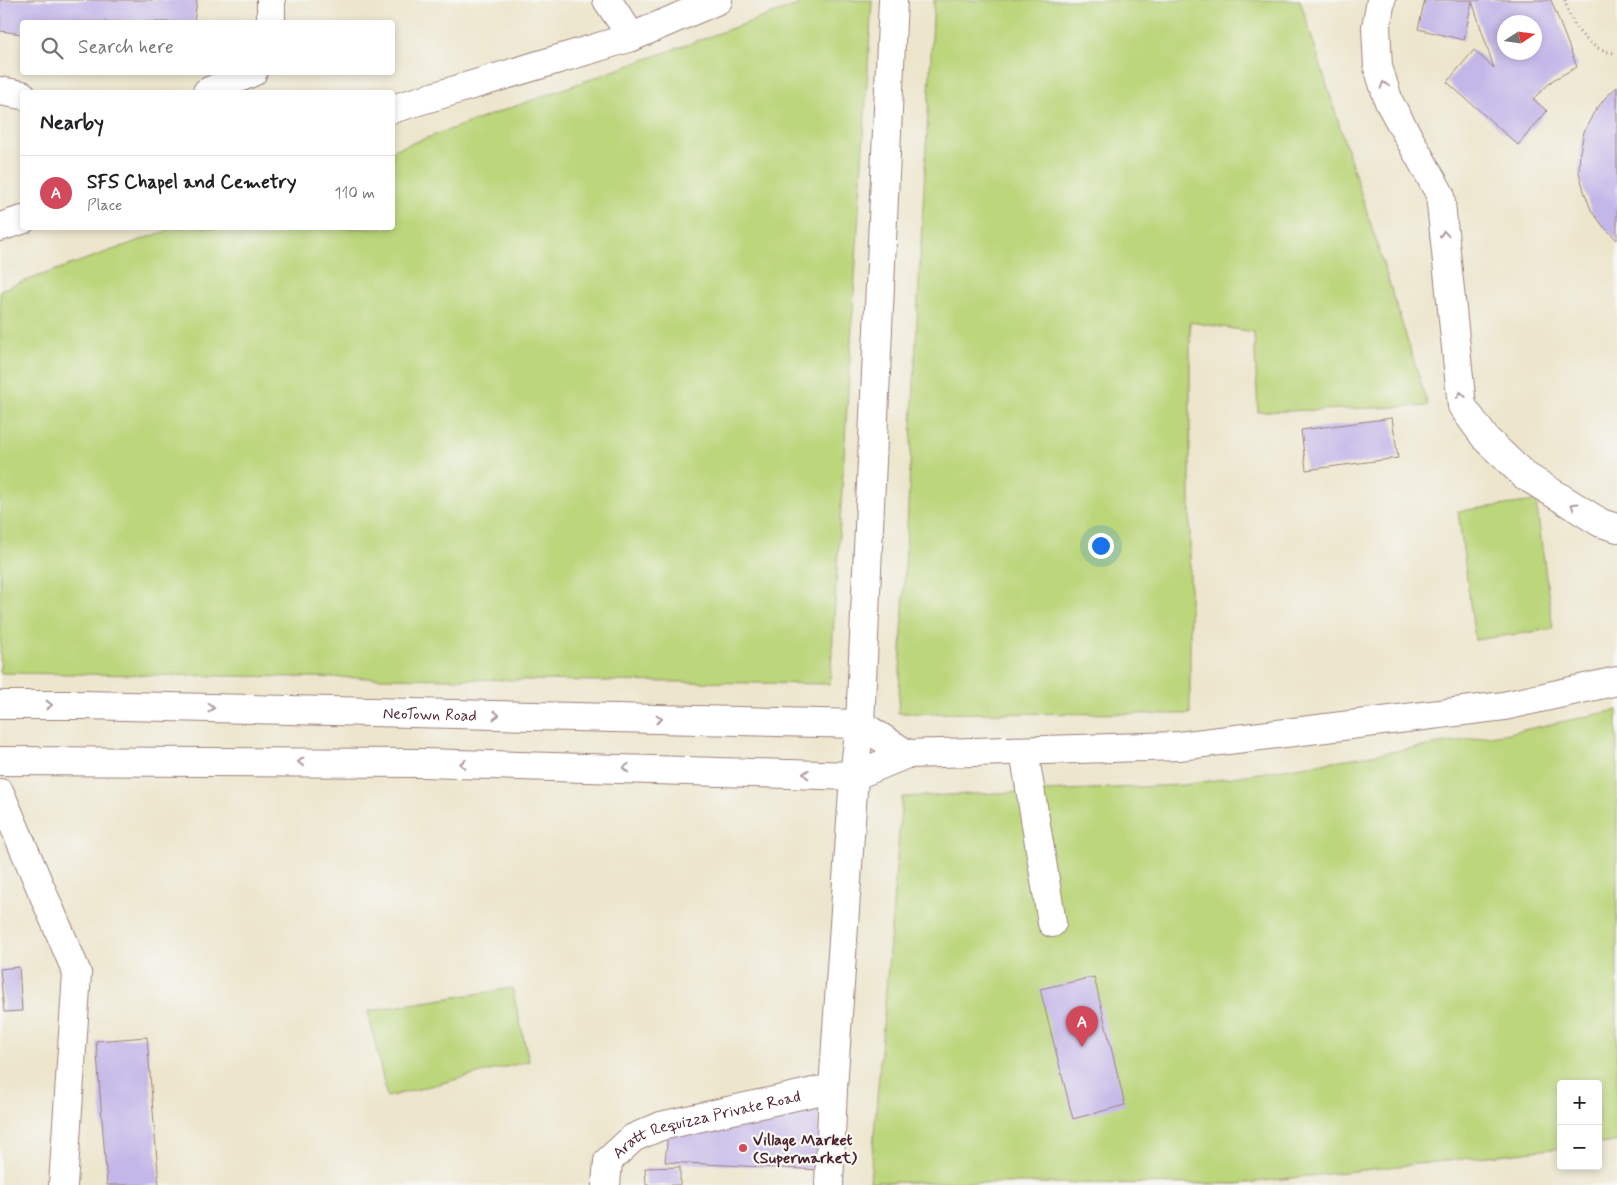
<!DOCTYPE html>
<meta charset="utf-8">
<style>
:root{--surface:#fff;--page:#f6f6f6;--text:#202124;--muted:#757577;--line:#e0e0e0;--accent:#d1495b}
body{margin:0;font-family:Mynerve,sans-serif;background:var(--page);color:var(--text)}
.controls{position:absolute;right:15px;bottom:15px;display:grid;overflow:hidden;border-radius:5px;box-shadow:0 2px 8px #0003}
.controls button{width:45px;height:45px;display:grid;place-items:center;padding:0;border:0;border-bottom:1px solid var(--line);background:var(--surface);color:var(--text);font:25px sans-serif}
.compass{position:absolute;left:1497px;top:15px;width:45px;height:45px;border-radius:50%;background:var(--surface);box-shadow:0 2px 8px #0003;rotate:78deg}
.you{position:absolute;left:1100px;top:545px;width:18px;height:18px;margin:-12px;border:4px solid #fff;border-radius:50%;background:#1a73e8;box-shadow:0 0 0 8px #1a73e833}
.badge{display:grid;place-items:center;width:32px;height:32px;border-radius:50%;background:var(--accent);color:#fff;font-size:16px;font-weight:700}
.pin{position:absolute;translate:-50% -41px;filter:drop-shadow(0 1px 2px #0008)}
.pin::after{content:'';position:absolute;top:26px;width:18px;height:15px;background:inherit;clip-path:polygon(0 0,100% 0,50% 100%)}
.list{margin:0;padding:0;list-style:none}
h2{display:flex;justify-content:space-between;align-items:center;height:65px;margin:0;padding:0 20px;font-size:21px}
h2 small{font-size:16px;font-weight:400;color:var(--muted)}
.list li{display:grid;grid-template-columns:32px 1fr auto;gap:15px;align-items:center;box-sizing:border-box;height:75px;padding:0 20px;border-top:1px solid var(--line)}
.list b{display:block;font-size:19px;white-space:nowrap}
.list p{margin:0;font-size:16px;white-space:nowrap;color:var(--muted)}
.list em{font-size:16px;font-style:normal;color:var(--muted)}
.icon{flex:none;width:28px;height:28px;fill:none;stroke:currentColor;stroke-width:2;stroke-linecap:round;stroke-linejoin:round}
.map{position:relative;flex:none;width:1617px;height:1185px;overflow:hidden}
.search{position:absolute;background:var(--surface);box-shadow:0 2px 8px #0003;left:20px;top:20px;width:375px;height:55px;display:flex;align-items:center;gap:12px;box-sizing:border-box;padding:0 18px;border-radius:5px;color:var(--muted);font-size:19px}
.panel{position:absolute;background:var(--surface);box-shadow:0 2px 8px #0003;left:20px;top:90px;width:375px;height:140px;border-radius:5px}
.map>svg:first-child{display:block}
.green{fill:#bcd67b;stroke:#837a53}
.building{fill:#c3b6e8;fill-rule:evenodd}
.lines{fill:none;stroke-linecap:round;stroke-linejoin:round}
.minor-casing{stroke:#9c827c;stroke-width:30}
.path{stroke:#9c827c;stroke-width:3;stroke-dasharray:1 4;stroke-linecap:butt}
.minor{stroke:#fff;stroke-width:28}
.oneway{stroke:#ae9aa0}
.poi-dot{fill:#d1495b;stroke:#f6f6f2;stroke-width:2}
.labels{text-anchor:middle;stroke-width:4.5;stroke-linejoin:round;paint-order:stroke}
.street-label{font-size:16px;fill:#4a1f2b;stroke:#f6f6f2}
.poi-label{font-size:16px;font-weight:bold;fill:#4a1f2b;stroke:#f6f6f2;text-anchor:start}
</style>
<div class="map">
<svg width="1617" height="1185" viewBox="0 0 1617 1185">
<rect width="100%" height="100%" fill="#f6f6f2"/>
<filter id="ink" filterUnits="userSpaceOnUse"><feTurbulence type="fractalNoise" baseFrequency=".02" numOctaves="2"/><feDisplacementMap in="SourceGraphic" scale="10" xChannelSelector="R" yChannelSelector="G"/><feConvolveMatrix kernelMatrix="1 2 1 2 8 2 1 2 1" color-interpolation-filters="sRGB"/></filter>
<filter id="wash" filterUnits="userSpaceOnUse"><feTurbulence type="fractalNoise" baseFrequency=".0096" numOctaves="4" result="noise"/><feDisplacementMap in="SourceGraphic" scale="20" xChannelSelector="R" yChannelSelector="G"/><feGaussianBlur stdDeviation="1.12" result="paint"/><feColorMatrix in="noise" values="0 0 0 0 0 0 0 0 0 0 0 0 0 0 0 0 0 1.4 0 .05"/><feComposite in="paint" operator="in"/></filter>
<g filter="url(#wash)">
<rect width="100%" height="100%" fill="#ede6cd"/>
<path class="green" d="M 811,0 L 872,0 L 830,684 L 0,673 L 0,290 L 174,228 L 392,228 L 393,150 Z
M 934,0 L 1300,0 L 1428,406 L 1258,412 L 1254,332 L 1190,322 L 1190,714 L 898,713 L 919,281 Z
M 1536,501 L 1553,629 L 1475,640 L 1458,511 Z
M 1617,710 L 1617,1142 L 1598,1144 L 1598,1084 L 1561,1084 L 1561,1148 L 1237,1184 L 870,1182 L 902,797 L 1184,785 L 1509,733 Z
M 512,988 L 529,1061 L 387,1097 L 368,1011 Z"/>
<g id="blocks">
<path class="building" d="M 0,0 L 197,0 L 194,22 L 22,22 L 22,34 L 0,31 Z
M 1425,0 L 1551,0 L 1577,67 L 1553,80 L 1533,99 L 1547,111 L 1518,145 L 1447,82 L 1474,50 L 1494,68 L 1472,1 L 1464,40 L 1418,29 ZM 1504,22 L 1534,22 L 1534,52 L 1504,52 Z
M 1617,87 L 1617,240 L 1603,226 L 1591,210 L 1584,191 L 1579,172 L 1580,152 L 1584,132 L 1593,114 L 1605,98 Z
M 1392,418 L 1398,458 L 1306,470 L 1301,430 Z
M 19,967 L 22,1011 L 4,1012 L 0,969 Z
M 1094,977 L 1125,1105 L 1073,1119 L 1040,989 Z
M 147,1037 L 159,1185 L 107,1185 L 96,1041 Z
M 819,1100 L 821,1170 L 665,1162 L 668,1133 Z
M 680,1167 L 680,1185 L 646,1185 L 645,1168 Z"/>
</g>
</g>
<g filter="url(#ink)">
<use href="#blocks" fill-opacity="0" stroke="#9c827c" stroke-width="1"/>
<g class="lines">
<g class="minor-casing">
<g id="minor">
<path d="M 271,0 L 271,22"/>
<path d="M 607,0 L 632,37"/>
<path d="M 1381,0 L 1376,27 L 1378,67 L 1389,102 L 1440,194 L 1462,406 L 1486,439 L 1524,475 L 1601,523 L 1617,528"/>
<path d="M 0,91 L 22,95"/>
<path d="M 207,92 L 253,72"/>
<path d="M 392,109 L 632,37 L 718,0"/>
<path d="M 0,227 L 22,220"/>
<path id="s1" d="M 0,705 L 84,705 L 860,724"/>
<path d="M 860,724 L 907,754"/>
<path d="M 1024,751 L 1052,923"/>
<path d="M 0,761 L 423,763 L 854,776 L 907,754 L 1179,746 L 1504,706 L 1617,681"/>
<path d="M 0,793 L 77,973 L 63,1185"/>
<path id="s2" d="M 606,1185 L 608,1161 L 633,1138 L 661,1126 L 818,1091 L 833,1089"/>
<path d="M 829,1185 L 833,1089 L 854,776 L 860,724 L 893,0"/>
</g>
</g>
<path class="path" d="M 1565,0 C 1570,25 1589,52 1617,53"/>
<use href="#minor" class="minor"/>
</g>
<defs><path id="oneway-chevron" d="M-2-3.5L2.5 0L-2 3.5" fill="none" stroke-width="1.6" stroke-linecap="round" stroke-linejoin="round" transform="scale(1.25)"/></defs>
<g class="oneway">
<use href="#oneway-chevron" transform="translate(1384 85) rotate(-108)"/>
<use href="#oneway-chevron" transform="translate(1444 234) rotate(-96)"/>
<use href="#oneway-chevron" transform="translate(1461 395) rotate(-96)"/>
<use href="#oneway-chevron" transform="translate(1574 506) rotate(-148)"/>
<use href="#oneway-chevron" transform="translate(49 705)"/>
<use href="#oneway-chevron" transform="translate(211 708) rotate(1)"/>
<use href="#oneway-chevron" transform="translate(496 715) rotate(1)"/>
<use href="#oneway-chevron" transform="translate(659 719) rotate(1)"/>
<use href="#oneway-chevron" transform="translate(301 762) rotate(-180)"/>
<use href="#oneway-chevron" transform="translate(463 764) rotate(-178)"/>
<use href="#oneway-chevron" transform="translate(626 768) rotate(-178)"/>
<use href="#oneway-chevron" transform="translate(806 774) rotate(-177)"/>
</g>
</g>
<circle class="poi-dot" cx="743" cy="1148" r="5"/>
<g class="labels">
<g class="street-label">
<text dy="6" stroke="none"><textPath href="#s1" startOffset="430">NeoTown Road</textPath></text>
<text dy="6" stroke="none"><textPath href="#s2" startOffset="132">Aratt Requizza Private Road</textPath></text>
</g>
<g class="poi-label">
<text x="753" y="1145">Village Market<tspan x="753" dy="18">(Supermarket)</tspan></text>
</g>
</g>
</svg>
<div class="controls">
<button>+</button>
<button>−</button>
</div>
<svg class="compass" viewBox="-18 -18 36 36"><path d="M0-13l5 13h-10z" fill="#e53935"/><path d="M0 13l5-13h-10z" fill="#757577"/></svg>
<div class="you"></div>
<div class="pin badge" style="left:1082px;top:1047px">A</div>
<div class="search"><svg class="icon" aria-label="search" viewBox="0 0 24 24"><circle cx="10" cy="10" r="6"/><path d="M15 15l6 6"/></svg>Search here</div>
<section class="panel">
<h2>Nearby<small></small></h2>
<ul class="list">
<li><span class="badge">A</span><div><b>SFS Chapel and Cemetry</b><p>Place</p></div><em>110 m</em></li>
</ul>
</section>
</div>
